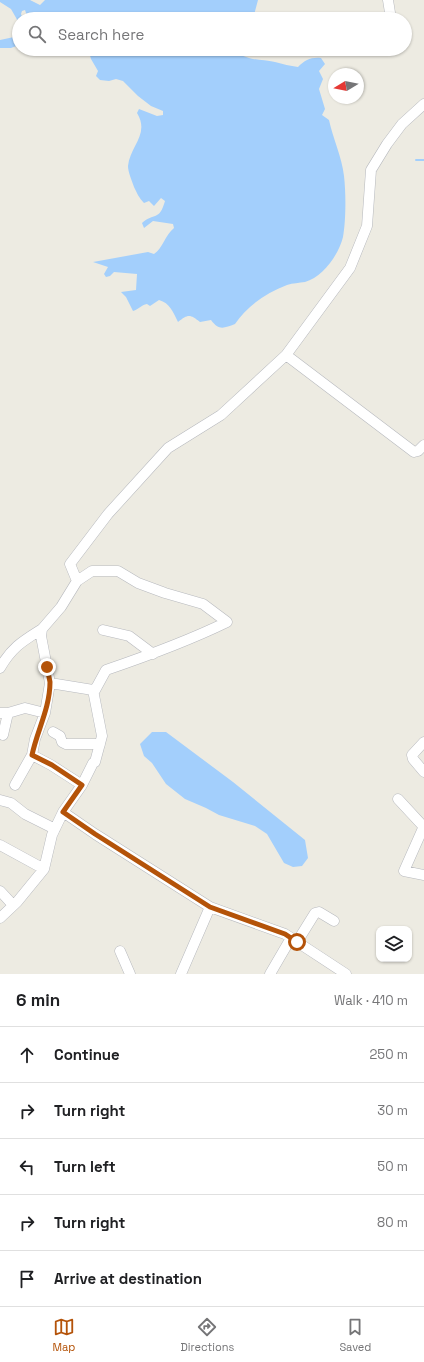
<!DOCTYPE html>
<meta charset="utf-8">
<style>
:root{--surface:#fff;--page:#f2f2f2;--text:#202124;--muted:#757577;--line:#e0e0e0;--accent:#b45309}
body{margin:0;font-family:"Space Grotesk",sans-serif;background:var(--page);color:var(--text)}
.controls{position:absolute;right:12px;bottom:12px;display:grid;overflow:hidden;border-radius:8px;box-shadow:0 1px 3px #0004}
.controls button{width:36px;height:36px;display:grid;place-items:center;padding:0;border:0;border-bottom:1px solid var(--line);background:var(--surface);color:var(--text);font:20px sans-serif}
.compass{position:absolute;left:328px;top:68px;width:36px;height:36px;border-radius:50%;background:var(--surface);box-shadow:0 1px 3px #0004;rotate:260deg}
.stop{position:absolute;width:12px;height:12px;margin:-9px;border:3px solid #b45309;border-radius:50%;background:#fff}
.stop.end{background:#b45309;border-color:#fff;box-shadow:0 1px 4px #0008}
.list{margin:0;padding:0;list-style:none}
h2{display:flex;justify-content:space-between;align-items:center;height:52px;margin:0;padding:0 16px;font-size:17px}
h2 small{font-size:13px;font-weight:400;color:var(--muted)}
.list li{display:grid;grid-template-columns:26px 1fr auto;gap:12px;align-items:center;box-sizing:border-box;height:56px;padding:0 16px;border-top:1px solid var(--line)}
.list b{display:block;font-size:15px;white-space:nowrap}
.list em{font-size:13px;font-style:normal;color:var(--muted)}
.icon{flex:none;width:22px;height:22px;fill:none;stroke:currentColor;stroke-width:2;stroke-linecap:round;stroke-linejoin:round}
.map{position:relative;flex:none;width:424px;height:974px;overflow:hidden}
.search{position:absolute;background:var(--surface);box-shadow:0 1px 3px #0004;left:12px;right:12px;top:12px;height:44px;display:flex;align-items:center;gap:10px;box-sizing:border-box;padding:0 14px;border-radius:22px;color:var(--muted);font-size:15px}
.sheet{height:332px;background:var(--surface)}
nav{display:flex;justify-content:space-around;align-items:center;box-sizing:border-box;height:56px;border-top:1px solid var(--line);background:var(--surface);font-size:11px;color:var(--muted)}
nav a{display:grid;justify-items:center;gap:2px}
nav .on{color:var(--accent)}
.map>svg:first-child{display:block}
.water{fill:#a3cffc}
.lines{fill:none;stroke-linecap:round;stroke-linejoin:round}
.stream{stroke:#a3cffc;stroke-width:2}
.minor-casing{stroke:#b7b9be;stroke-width:11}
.minor{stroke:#fff;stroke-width:10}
.route{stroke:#b45309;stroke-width:5}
</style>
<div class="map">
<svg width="424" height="974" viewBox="0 0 424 974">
<rect width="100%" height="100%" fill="#edebe2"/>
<path class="water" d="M 0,0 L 30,0 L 40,5 L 45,0 L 258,0 L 254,15 L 251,19 L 28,19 L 25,10 L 22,11 L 21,14 L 23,19 L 19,19 L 19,23 L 11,9 L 0,2 Z
M 19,33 L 19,45 L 11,48 L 0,48 L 0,40 L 14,37 Z
M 76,49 L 233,49 C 245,61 260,59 275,62 C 283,64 290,66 298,67 C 305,60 311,57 321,58 L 325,64 L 319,71 L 323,79 L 319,89 L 325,109 L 322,115 L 329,120 C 333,139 342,157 344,176 C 346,193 346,220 343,237 C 339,254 323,277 305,282 C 299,283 293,283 287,285 C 266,293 247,306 235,324 C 224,328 219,331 211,320 L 200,322 C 190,314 188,314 178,322 C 173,312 170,303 159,300 L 150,306 L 147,304 C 141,305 139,309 133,311 L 126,297 L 121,292 L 136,290 L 137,274 L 114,272 L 110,276 L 106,277 L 104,274 L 108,267 L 93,262 L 148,252 L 154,254 C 163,248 165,235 174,228 L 173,224 L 153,221 L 144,228 L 142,223 C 154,212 159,222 165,201 L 161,198 L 154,206 L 149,201 L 144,203 C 139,198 137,193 134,187 C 132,181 128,172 128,166 C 130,146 150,134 137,113 L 139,109 L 157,116 L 163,115 L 163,111 L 151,106 L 138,96 L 123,81 L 116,79 L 109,81 L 100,80 L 96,76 L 98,71 L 91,59 L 89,52 Z
M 152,732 L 166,732 L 233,782 L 305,840 L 308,858 L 302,866 L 293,867 L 284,863 L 267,834 L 255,826 L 219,815 L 206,808 L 185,799 L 166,784 L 152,763 L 144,756 L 140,744 Z"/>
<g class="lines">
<path class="stream" d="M 416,160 L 424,160"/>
<g class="minor-casing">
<path id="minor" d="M 388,0 L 391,19
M 286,355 L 414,452 L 418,451 L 424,445
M 77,581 L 92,571 L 118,571 L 138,583 L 165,593 L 203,604 L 227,622 C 188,641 147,656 106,670 L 94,692
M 103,630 L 129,636 L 153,654
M 0,668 C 12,647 23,641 42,629
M 50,683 L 93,690 L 102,736 L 95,762 L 93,763 L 82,785 L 63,812 L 95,834 L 210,907 L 285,934 L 346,974
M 0,713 L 8,713 L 25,708 L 45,713
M 53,732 L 60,736 L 62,742 L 66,744 L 100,744
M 3,735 L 8,713
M 424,742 L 412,755 L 413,759 L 424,772
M 32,755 L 51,765 L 82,785
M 15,785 L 32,755 L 35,739 L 45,713 L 50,683 L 41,636 L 42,629 L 61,607 L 77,581 L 70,564 L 108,514 L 168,448 L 221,415 L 286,355 L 350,268 L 367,226 L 371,170 L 387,144 L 402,124 L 424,104
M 398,799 L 424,827
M 0,800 L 11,803 L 25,814 L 55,829
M 424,826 L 404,871 L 424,875
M 0,845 L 44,869
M 0,891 L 13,905
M 0,918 L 17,902 L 44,869 L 52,835 L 63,812
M 297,942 L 315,913 L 319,912 L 334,921
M 120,951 L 130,974
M 181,974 L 210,907
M 270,974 L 291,938"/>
</g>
<use href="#minor" class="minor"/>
</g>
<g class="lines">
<path class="route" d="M 47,667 C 48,672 49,677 50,682 C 50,708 37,731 32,755 L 52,765 L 82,785 L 63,812 L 95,834 L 210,907 L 285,934 L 297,942"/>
</g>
</svg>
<div class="controls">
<button><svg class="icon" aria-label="layers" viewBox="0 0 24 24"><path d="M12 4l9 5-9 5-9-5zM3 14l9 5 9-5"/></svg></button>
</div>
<svg class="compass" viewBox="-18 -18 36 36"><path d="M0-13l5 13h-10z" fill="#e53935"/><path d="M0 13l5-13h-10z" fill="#757577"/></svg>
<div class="stop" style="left:297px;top:942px"></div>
<div class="stop end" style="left:47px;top:667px"></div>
<div class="search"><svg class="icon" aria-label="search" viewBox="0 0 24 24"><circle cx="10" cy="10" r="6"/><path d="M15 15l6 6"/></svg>Search here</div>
</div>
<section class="sheet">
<h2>6 min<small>Walk · 410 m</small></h2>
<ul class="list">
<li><svg class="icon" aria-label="ahead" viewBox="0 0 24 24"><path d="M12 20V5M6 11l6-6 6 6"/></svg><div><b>Continue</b></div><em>250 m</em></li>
<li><svg class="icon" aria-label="right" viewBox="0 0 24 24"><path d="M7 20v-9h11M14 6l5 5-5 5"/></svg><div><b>Turn right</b></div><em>30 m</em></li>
<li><svg class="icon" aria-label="left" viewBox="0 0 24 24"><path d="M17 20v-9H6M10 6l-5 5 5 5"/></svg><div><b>Turn left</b></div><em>50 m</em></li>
<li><svg class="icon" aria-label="right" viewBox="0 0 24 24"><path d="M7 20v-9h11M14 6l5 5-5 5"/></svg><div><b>Turn right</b></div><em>80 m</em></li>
<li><svg class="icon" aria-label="arrive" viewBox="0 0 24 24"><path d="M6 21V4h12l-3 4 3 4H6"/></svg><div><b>Arrive at destination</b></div></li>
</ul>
</section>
<nav>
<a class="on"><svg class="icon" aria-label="map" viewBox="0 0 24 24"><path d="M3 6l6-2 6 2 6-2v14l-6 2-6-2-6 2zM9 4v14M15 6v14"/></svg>Map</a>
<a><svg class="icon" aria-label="directions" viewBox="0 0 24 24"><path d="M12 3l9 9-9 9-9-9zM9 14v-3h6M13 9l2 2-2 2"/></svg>Directions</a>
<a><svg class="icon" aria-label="saved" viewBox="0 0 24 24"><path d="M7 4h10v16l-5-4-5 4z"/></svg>Saved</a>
</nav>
